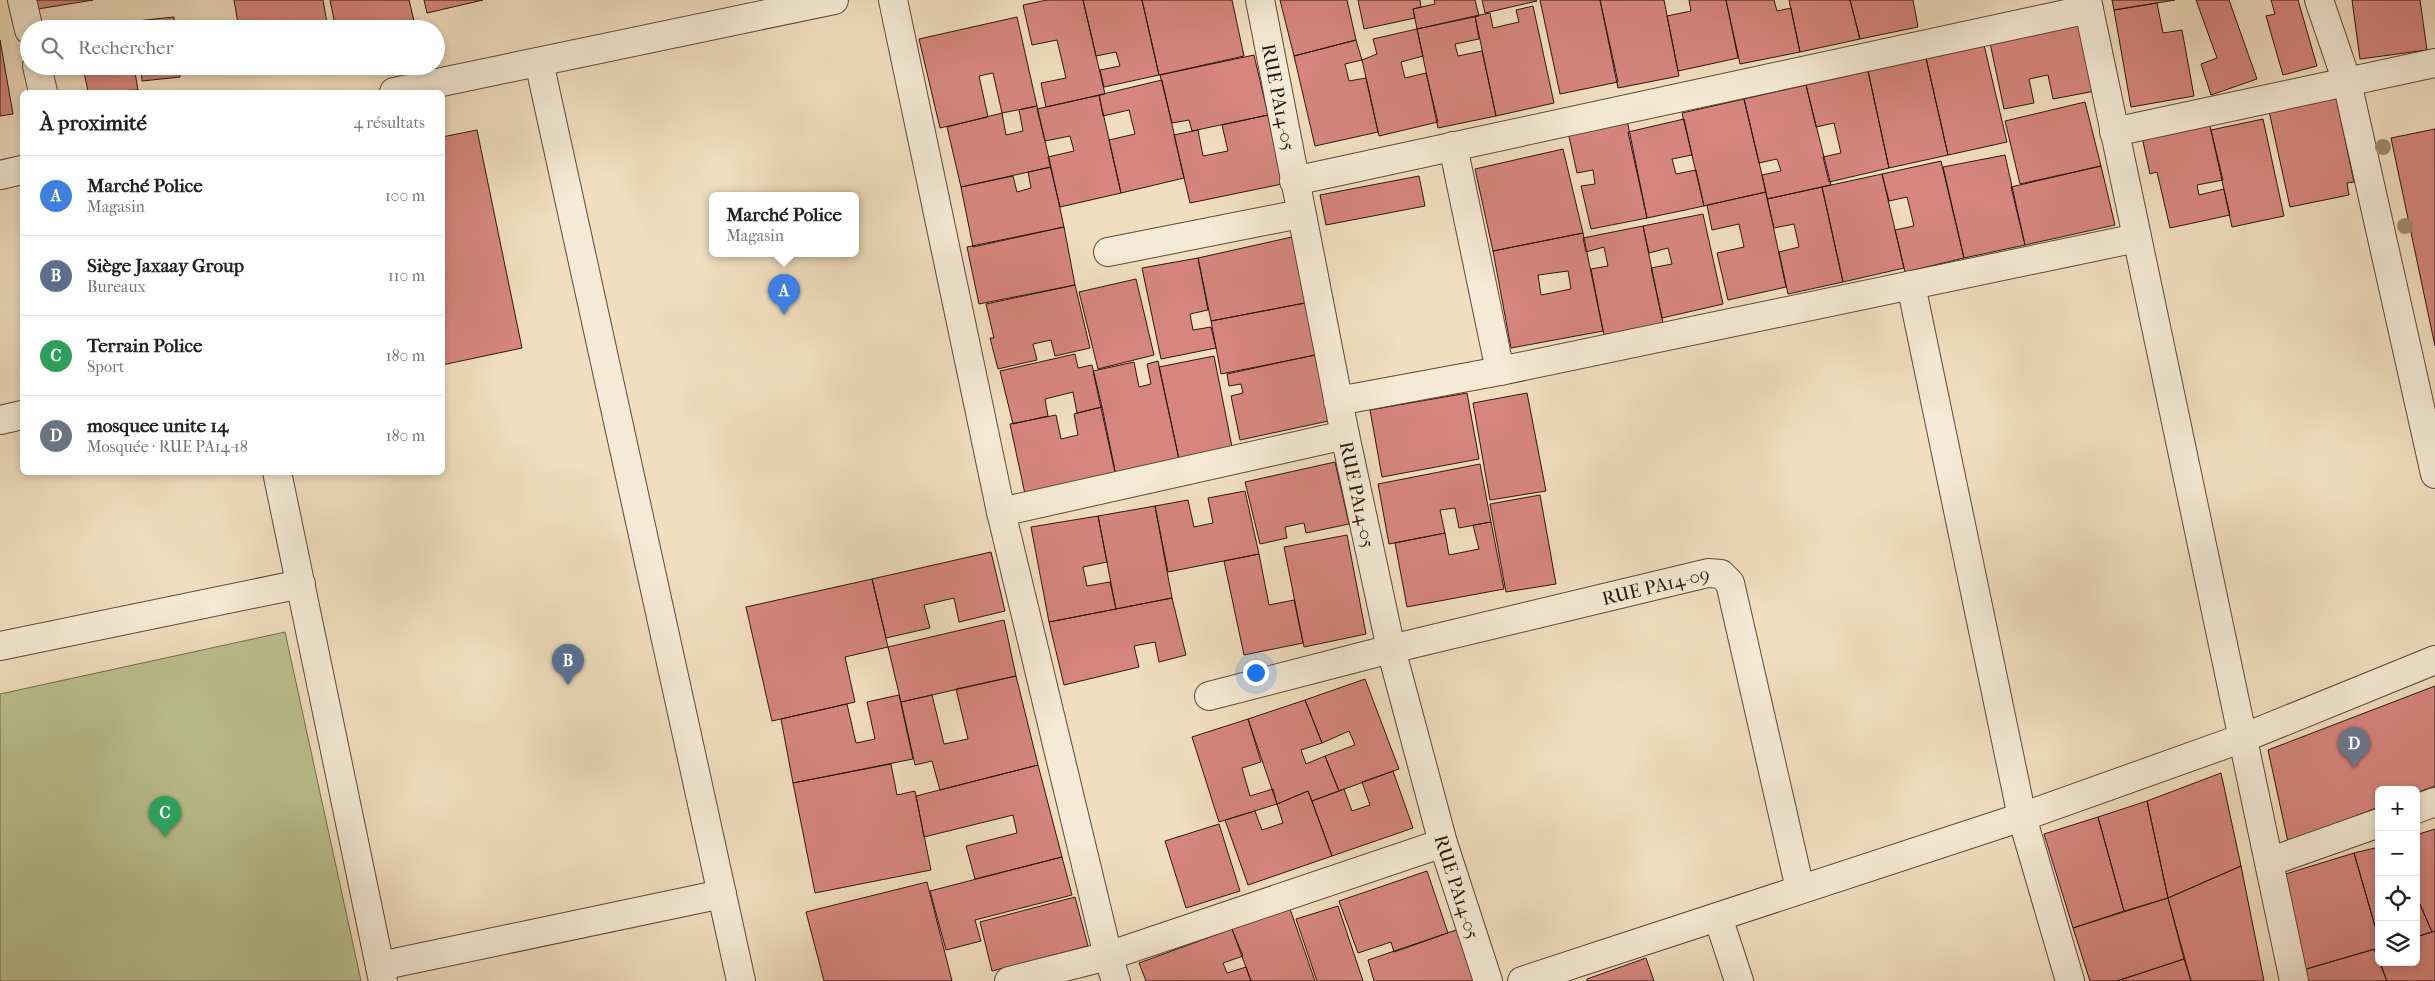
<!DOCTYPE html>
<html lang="fr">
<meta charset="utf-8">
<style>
:root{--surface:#fff;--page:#f6f6f6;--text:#222;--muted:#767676;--line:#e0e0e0;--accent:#d93025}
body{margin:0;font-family:"IM FELL French Canon",serif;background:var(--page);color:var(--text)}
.controls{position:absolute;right:15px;bottom:15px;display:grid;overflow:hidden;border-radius:8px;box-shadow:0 2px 8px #0003}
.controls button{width:45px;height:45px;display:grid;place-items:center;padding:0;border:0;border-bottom:1px solid var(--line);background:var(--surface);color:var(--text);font:25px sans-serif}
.you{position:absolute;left:1255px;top:672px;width:18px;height:18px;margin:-12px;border:4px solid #fff;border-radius:50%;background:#1a73e8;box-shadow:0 0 0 8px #1a73e833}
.badge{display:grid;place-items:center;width:32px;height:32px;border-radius:50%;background:var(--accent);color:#fff;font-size:16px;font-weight:700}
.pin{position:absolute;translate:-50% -41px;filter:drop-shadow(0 1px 2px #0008)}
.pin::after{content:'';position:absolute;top:26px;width:18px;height:15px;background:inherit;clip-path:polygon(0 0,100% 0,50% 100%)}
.popup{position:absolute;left:709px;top:192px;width:150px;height:65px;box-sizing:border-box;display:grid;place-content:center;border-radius:8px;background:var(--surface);filter:drop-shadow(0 1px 4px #0005);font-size:16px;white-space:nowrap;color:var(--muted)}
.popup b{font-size:19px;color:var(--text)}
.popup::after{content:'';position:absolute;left:50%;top:100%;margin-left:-10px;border:10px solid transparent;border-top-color:var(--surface)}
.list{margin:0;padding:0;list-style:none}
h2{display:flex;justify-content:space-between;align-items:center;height:65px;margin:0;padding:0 20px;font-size:21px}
h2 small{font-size:16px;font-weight:400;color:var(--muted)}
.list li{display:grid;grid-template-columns:32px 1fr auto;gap:15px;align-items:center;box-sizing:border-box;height:80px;padding:0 20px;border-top:1px solid var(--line)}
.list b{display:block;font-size:19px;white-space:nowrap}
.list p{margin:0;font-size:16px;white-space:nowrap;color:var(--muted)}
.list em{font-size:16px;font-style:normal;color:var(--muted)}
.icon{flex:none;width:28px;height:28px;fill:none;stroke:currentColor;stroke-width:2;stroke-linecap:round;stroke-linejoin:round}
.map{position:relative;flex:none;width:2435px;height:981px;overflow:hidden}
.search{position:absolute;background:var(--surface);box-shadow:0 2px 8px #0003;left:20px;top:20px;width:425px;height:55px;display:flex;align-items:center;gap:12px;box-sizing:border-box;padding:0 18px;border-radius:28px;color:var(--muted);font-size:19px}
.panel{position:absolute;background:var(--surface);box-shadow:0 2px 8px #0003;left:20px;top:90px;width:425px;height:385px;border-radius:8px}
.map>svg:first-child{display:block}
.green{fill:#bbc190;stroke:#746c4e}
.building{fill:#d6867d;stroke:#2e160d;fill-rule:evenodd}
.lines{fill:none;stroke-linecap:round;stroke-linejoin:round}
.minor-casing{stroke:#5e4839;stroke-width:30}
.tertiary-casing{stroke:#5e4839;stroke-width:30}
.minor{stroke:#f5ead5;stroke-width:28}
.tertiary{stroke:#f5ead5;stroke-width:28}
.tree{fill:#9c8c72}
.labels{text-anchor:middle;stroke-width:4.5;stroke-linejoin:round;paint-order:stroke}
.street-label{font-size:19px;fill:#2e160d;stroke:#f5ead5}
</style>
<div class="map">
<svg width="2435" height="981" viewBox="0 0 2435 981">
<rect width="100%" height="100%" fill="#f0debe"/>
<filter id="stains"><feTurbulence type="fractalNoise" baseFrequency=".004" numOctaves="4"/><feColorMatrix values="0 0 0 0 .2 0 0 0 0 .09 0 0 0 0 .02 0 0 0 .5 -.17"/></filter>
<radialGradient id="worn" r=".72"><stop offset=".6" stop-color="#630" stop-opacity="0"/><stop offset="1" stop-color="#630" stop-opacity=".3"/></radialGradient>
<path class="green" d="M 285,632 L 361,981 L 0,981 L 0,694 Z"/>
<path class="building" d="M 37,0 L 93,0 L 38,9 Z
M 234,0 L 323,0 L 328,29 L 239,29 Z
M 330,0 L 409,0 L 415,25 L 397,29 L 336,29 Z
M 424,0 L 483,0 L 427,13 Z
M 1047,0 L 1083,0 L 1105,94 L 1046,107 L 1041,83 L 1066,78 L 1057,40 L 1032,45 L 1023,5 Z
M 1083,0 L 1142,0 L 1159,75 L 1104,87 L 1100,70 L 1120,66 L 1116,52 L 1096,56 Z
M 1142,0 L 1232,0 L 1244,56 L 1159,75 Z
M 1280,0 L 1347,0 L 1356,40 L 1294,56 Z
M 1358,0 L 1420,0 L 1421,7 L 1413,9 L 1415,18 L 1364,29 Z
M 1434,0 L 1475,0 L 1479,16 L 1417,29 L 1413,9 L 1435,4 Z
M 1482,0 L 1536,0 L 1537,1 L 1485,13 Z
M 1540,0 L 1600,0 L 1618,82 L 1560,94 Z
M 1600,0 L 1664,0 L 1679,76 L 1618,88 Z
M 1689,0 L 1726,0 L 1738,58 L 1678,71 L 1667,16 L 1691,11 Z
M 1726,0 L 1774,0 L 1777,11 L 1791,8 L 1800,52 L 1740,64 Z
M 1789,0 L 1850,0 L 1860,39 L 1800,52 Z
M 1850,0 L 1913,0 L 1918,27 L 1860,39 Z
M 2112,0 L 2175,0 L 2114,10 Z
M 2196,0 L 2229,0 L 2257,79 L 2211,95 L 2201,64 L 2217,58 Z
M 2271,0 L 2298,0 L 2317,66 L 2283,75 L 2266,16 L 2275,14 Z
M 2352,0 L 2420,0 L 2427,50 L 2360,59 Z
M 2157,3 L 2163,33 L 2182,30 L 2194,96 L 2131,107 L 2114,10 Z
M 1533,6 L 1554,103 L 1496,116 L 1475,16 L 1490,13 L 1493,28 L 1519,22 L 1516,10 Z
M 1475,16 L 1479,39 L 1455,44 L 1458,56 L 1482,51 L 1496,116 L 1438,128 L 1417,29 Z
M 174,17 L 175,29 L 136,29 L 136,21 Z
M 1017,17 L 1037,106 L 1002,113 L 993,73 L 979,76 L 988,117 L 940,128 L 919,39 Z
M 2081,24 L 2095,91 L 2053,99 L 2048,75 L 2029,79 L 2034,103 L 2004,109 L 1990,43 Z
M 1417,29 L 1423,56 L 1401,62 L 1405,78 L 1426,73 L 1438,122 L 1379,136 L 1362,60 L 1377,54 L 1373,39 Z
M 0,40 L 13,114 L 0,116 Z
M 1356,40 L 1362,60 L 1345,64 L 1349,81 L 1366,78 L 1378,132 L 1315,146 L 1294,56 Z
M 1984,45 L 2007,142 L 1948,155 L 1926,58 Z
M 1254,55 L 1268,115 L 1192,131 L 1189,120 L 1172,123 L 1160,75 Z
M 1926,58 L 1948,155 L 1889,168 L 1868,71 Z
M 83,66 L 134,66 L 138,90 L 88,92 Z
M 141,66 L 179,66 L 180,77 L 142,81 Z
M 1868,71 L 1889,168 L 1829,182 L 1823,157 L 1841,153 L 1834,123 L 1816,127 L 1806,85 Z
M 1162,80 L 1184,178 L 1121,193 L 1109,140 L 1135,134 L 1129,110 L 1103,116 L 1099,95 Z
M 1806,85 L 1831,185 L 1767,199 L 1762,175 L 1781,171 L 1777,159 L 1759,163 L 1744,99 Z
M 1099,95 L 1121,193 L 1060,207 L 1048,157 L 1074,151 L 1070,136 L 1045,141 L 1037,109 Z
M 2336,97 L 2354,182 L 2347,183 L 2349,195 L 2290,207 L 2269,111 Z
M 1744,99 L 1766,192 L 1704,206 L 1682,113 Z
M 2085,102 L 2101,166 L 2020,184 L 2005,121 Z
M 1037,106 L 1051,167 L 961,187 L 947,127 L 1002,113 L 1006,135 L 1023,131 L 1019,110 Z
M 1268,115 L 1282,184 L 1190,203 L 1174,135 L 1198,130 L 1203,156 L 1228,151 L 1222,125 Z
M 1684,119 L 1692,155 L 1672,159 L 1676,174 L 1696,170 L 1704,206 L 1647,218 L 1628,132 Z
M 2263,119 L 2284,216 L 2232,227 L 2211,130 Z
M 1627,120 L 1647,218 L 1591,229 L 1581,186 L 1595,184 L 1593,170 L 1577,173 L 1568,132 Z
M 2209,122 L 2223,180 L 2197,185 L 2199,195 L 2224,189 L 2230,215 L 2170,228 L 2157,172 L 2150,174 L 2142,137 Z
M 2435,129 L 2435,346 L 2391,138 Z
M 477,130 L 522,348 L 442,365 L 442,137 Z
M 1563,149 L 1583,233 L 1493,251 L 1475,169 Z
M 2005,155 L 2025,245 L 1964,258 L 1943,167 Z
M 1941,161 L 1964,258 L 1905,272 L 1895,230 L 1914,226 L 1907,197 L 1889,201 L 1882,174 Z
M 2101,166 L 2115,225 L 2025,245 L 2011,187 Z
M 1051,167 L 1064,227 L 973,247 L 961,187 L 1013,176 L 1017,192 L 1031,188 L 1028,172 Z
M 1882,174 L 1904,268 L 1843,282 L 1822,187 Z
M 1419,176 L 1425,206 L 1326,225 L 1320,195 Z
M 1822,187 L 1843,282 L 1788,294 L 1779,252 L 1799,247 L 1794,224 L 1774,228 L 1767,199 Z
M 1766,192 L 1786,287 L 1728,300 L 1717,253 L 1744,247 L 1739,224 L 1712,230 L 1707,205 Z
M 1703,214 L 1723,304 L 1662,318 L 1651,268 L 1672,264 L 1668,248 L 1649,253 L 1643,226 Z
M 1643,226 L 1663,323 L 1604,335 L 1591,269 L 1608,266 L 1604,247 L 1586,252 L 1583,238 Z
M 1064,227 L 1075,285 L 979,304 L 967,247 Z
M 1583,233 L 1603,331 L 1511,348 L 1493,251 ZM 1568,271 L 1571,289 L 1541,295 L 1538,275 Z
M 1292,237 L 1305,303 L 1211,321 L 1198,258 Z
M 1198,258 L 1208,310 L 1190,314 L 1193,330 L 1211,327 L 1216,348 L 1161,359 L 1142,268 Z
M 1136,279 L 1154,355 L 1098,369 L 1079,292 Z
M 1075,285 L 1090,348 L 1055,356 L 1051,340 L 1033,344 L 1037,360 L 998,369 L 990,338 L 994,338 L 986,304 Z
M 1305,303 L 1316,355 L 1221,374 L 1211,321 Z
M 1075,354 L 1078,368 L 1092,365 L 1102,407 L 1077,413 L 1073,392 L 1045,399 L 1048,416 L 1013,424 L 1000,371 Z
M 1319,354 L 1333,420 L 1240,440 L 1231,396 L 1243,393 L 1241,384 L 1229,386 L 1227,374 Z
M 1214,356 L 1233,452 L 1180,464 L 1159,367 Z
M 1158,361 L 1180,464 L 1116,477 L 1093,371 L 1134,362 L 1139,387 L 1151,384 L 1147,364 Z
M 1467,393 L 1479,459 L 1382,477 L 1370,410 Z
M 1527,393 L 1546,491 L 1490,500 L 1473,403 Z
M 1102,407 L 1116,475 L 1025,494 L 1010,424 L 1056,415 L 1061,439 L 1078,435 L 1074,414 Z
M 1335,462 L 1349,524 L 1306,533 L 1304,523 L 1285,527 L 1287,538 L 1260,544 L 1245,482 Z
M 1480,464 L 1491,522 L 1459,528 L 1455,508 L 1440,510 L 1445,533 L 1389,544 L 1378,484 Z
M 1245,491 L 1259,554 L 1168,572 L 1155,506 L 1188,500 L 1194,527 L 1213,523 L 1208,498 Z
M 1540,495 L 1556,584 L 1506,592 L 1490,504 Z
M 1155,506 L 1172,598 L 1116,609 L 1098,516 Z
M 1098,516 L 1107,562 L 1083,567 L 1087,586 L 1110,582 L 1116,609 L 1049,622 L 1031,527 Z
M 1491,522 L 1504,589 L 1407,607 L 1395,543 L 1445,533 L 1449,555 L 1479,549 L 1473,525 Z
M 1347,535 L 1366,634 L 1304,647 L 1284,547 Z
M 991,552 L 1005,611 L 959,622 L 954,598 L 924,605 L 930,628 L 886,638 L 872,579 Z
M 1259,554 L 1269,605 L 1294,600 L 1303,643 L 1244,655 L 1224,561 Z
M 872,579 L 888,647 L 845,657 L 855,702 L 772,721 L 746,607 Z
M 1172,598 L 1186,655 L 1159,662 L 1155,642 L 1134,646 L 1139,667 L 1064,685 L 1049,622 Z
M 1004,620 L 1016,676 L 901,702 L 888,647 Z
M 1016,676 L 1038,765 L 940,790 L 932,761 L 915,765 L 901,702 L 932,695 L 944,744 L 968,739 L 956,689 Z
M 1365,679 L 1399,769 L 1339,791 L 1325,756 L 1355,745 L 1349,731 L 1322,743 L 1305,700 Z
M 2435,686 L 2435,786 L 2416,793 L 2416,790 L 2379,790 L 2379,807 L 2288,842 L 2268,750 Z
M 899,695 L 913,759 L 793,783 L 781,719 L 847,704 L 856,743 L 875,739 L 867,702 Z
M 1305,700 L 1322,743 L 1301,750 L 1306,764 L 1325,756 L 1339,791 L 1312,801 L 1308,791 L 1277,804 L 1248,719 Z
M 1248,719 L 1261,762 L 1242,768 L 1250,796 L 1273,789 L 1277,804 L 1219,822 L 1192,737 Z
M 891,764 L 897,795 L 915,791 L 931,870 L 815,893 L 793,783 Z
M 1038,765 L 1062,857 L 975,879 L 966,846 L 1017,833 L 1013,815 L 924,837 L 916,796 Z
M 1393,771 L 1413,828 L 1332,856 L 1312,801 L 1344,789 L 1352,811 L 1370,805 L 1362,782 Z
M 2221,773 L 2241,866 L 2168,898 L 2147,801 Z
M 1308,791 L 1332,856 L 1248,885 L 1225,820 L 1255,811 L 1262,830 L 1283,823 L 1277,804 Z
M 2147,801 L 2168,898 L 2124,911 L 2098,817 Z
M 2098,817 L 2124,911 L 2073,928 L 2044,834 Z
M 1219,824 L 1240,891 L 1186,908 L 1165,841 Z
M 2435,829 L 2435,931 L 2432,932 L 2416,895 L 2416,835 Z
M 2379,847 L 2379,940 L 2354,853 Z
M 2354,853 L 2379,940 L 2379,948 L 2303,970 L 2279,876 Z
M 1062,857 L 1072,895 L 975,920 L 981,941 L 946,950 L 930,891 Z
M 2241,866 L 2264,981 L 2191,981 L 2168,898 Z
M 1427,871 L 1448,933 L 1394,952 L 1391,942 L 1358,953 L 1339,901 Z
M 927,882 L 952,981 L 824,981 L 806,912 Z
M 2416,895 L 2432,932 L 2416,937 Z
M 1075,897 L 1088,946 L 992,971 L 980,922 Z
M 2168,898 L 2184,959 L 2117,981 L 2090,981 L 2073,928 Z
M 1338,906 L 1363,981 L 1317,981 L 1296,919 Z
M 1290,909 L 1315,981 L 1251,981 L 1232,929 Z
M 1232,929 L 1243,956 L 1223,963 L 1227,973 L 1246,967 L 1251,981 L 1146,981 L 1139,963 Z
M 1459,929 L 1476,981 L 1374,981 L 1368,960 Z
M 2435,931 L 2435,981 L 2387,981 L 2380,962 L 2416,962 L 2416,937 Z
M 2374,949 L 2387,981 L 2305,981 L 2303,970 Z
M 1646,958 L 1654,981 L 1587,981 L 1587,979 Z
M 2184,959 L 2191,981 L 2117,981 Z"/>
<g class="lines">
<g class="minor-casing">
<g id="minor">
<path d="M 22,0 L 29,30"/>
<path d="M 893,0 L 1001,512 L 1108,956 L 1116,981"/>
<path id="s1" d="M 1260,0 L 1345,435 L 1391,649 L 1443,843 L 1488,981"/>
<path d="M 2087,0 L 2294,981"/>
<path d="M 2319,0 L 2347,82 L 2435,474"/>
<path d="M 539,62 L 741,981"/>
<path d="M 37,66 L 43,92"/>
<path d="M 2114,132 L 2435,63"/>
<path d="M 1453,146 L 1500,371"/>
<path d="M 1294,181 L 2089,9"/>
<path d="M 1108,252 L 1300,214"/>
<path d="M 1911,285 L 2022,817 L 2070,981"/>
<path d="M 1338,401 L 1500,371 L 2137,238"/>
<path d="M 0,420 L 22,415"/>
<path d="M 277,472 L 383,981"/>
<path d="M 1001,512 L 1345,435"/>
<path d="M 0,646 L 301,584"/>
<path id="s2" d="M 1209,696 L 1391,649 L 1708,573 L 1721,574 L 1730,583 L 1800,889"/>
<path d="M 2416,809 L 2435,802"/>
<path d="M 2269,862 L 2379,823"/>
<path d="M 1718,917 L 1739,981"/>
<path d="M 380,966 L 722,894"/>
<path d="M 1009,981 L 1108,956 L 1443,843"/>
<path d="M 1522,981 L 2022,817 L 2243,738 L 2435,660"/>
</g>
</g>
<g class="tertiary-casing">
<path id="tertiary" d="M 394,92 L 834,0
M 0,175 L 22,170"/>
</g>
<use href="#minor" class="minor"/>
<use href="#tertiary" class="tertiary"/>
</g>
<g class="tree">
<circle cx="2383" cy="147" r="8"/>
<circle cx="2405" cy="226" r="8"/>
</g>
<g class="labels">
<g class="street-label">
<text dy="7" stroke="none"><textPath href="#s1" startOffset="99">RUE PA14-05</textPath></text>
<text dy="7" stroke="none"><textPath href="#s1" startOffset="504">RUE PA14-05</textPath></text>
<text dy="7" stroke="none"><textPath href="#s2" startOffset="460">RUE PA14-09</textPath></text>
<text dy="7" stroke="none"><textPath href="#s1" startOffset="909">RUE PA14-05</textPath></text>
</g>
</g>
<rect width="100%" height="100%" filter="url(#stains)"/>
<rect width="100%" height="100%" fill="url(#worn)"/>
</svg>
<div class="controls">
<button>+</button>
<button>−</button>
<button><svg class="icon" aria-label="locate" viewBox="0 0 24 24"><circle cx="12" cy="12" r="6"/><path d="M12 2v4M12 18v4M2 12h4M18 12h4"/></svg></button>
<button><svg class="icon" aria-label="layers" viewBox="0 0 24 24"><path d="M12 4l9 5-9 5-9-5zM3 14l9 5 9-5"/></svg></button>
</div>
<div class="you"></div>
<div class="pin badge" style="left:784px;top:315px;background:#3f7fe0">A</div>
<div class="popup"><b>Marché Police</b>Magasin</div>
<div class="pin badge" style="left:568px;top:685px;background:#5c6f8a">B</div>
<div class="pin badge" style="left:165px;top:837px;background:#2e9e5b">C</div>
<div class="pin badge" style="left:2354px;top:768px;background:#6b7280">D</div>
<div class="search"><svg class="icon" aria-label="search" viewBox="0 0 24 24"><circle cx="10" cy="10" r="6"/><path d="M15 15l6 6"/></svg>Rechercher</div>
<section class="panel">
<h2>À proximité<small>4 résultats</small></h2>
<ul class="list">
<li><span class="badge" style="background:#3f7fe0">A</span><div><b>Marché Police</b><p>Magasin</p></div><em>100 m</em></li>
<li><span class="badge" style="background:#5c6f8a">B</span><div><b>Siège Jaxaay Group</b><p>Bureaux</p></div><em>110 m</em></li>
<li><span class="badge" style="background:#2e9e5b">C</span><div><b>Terrain Police</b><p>Sport</p></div><em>180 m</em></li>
<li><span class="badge" style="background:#6b7280">D</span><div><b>mosquee unite 14</b><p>Mosquée · RUE PA14-18</p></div><em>180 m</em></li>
</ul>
</section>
</div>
